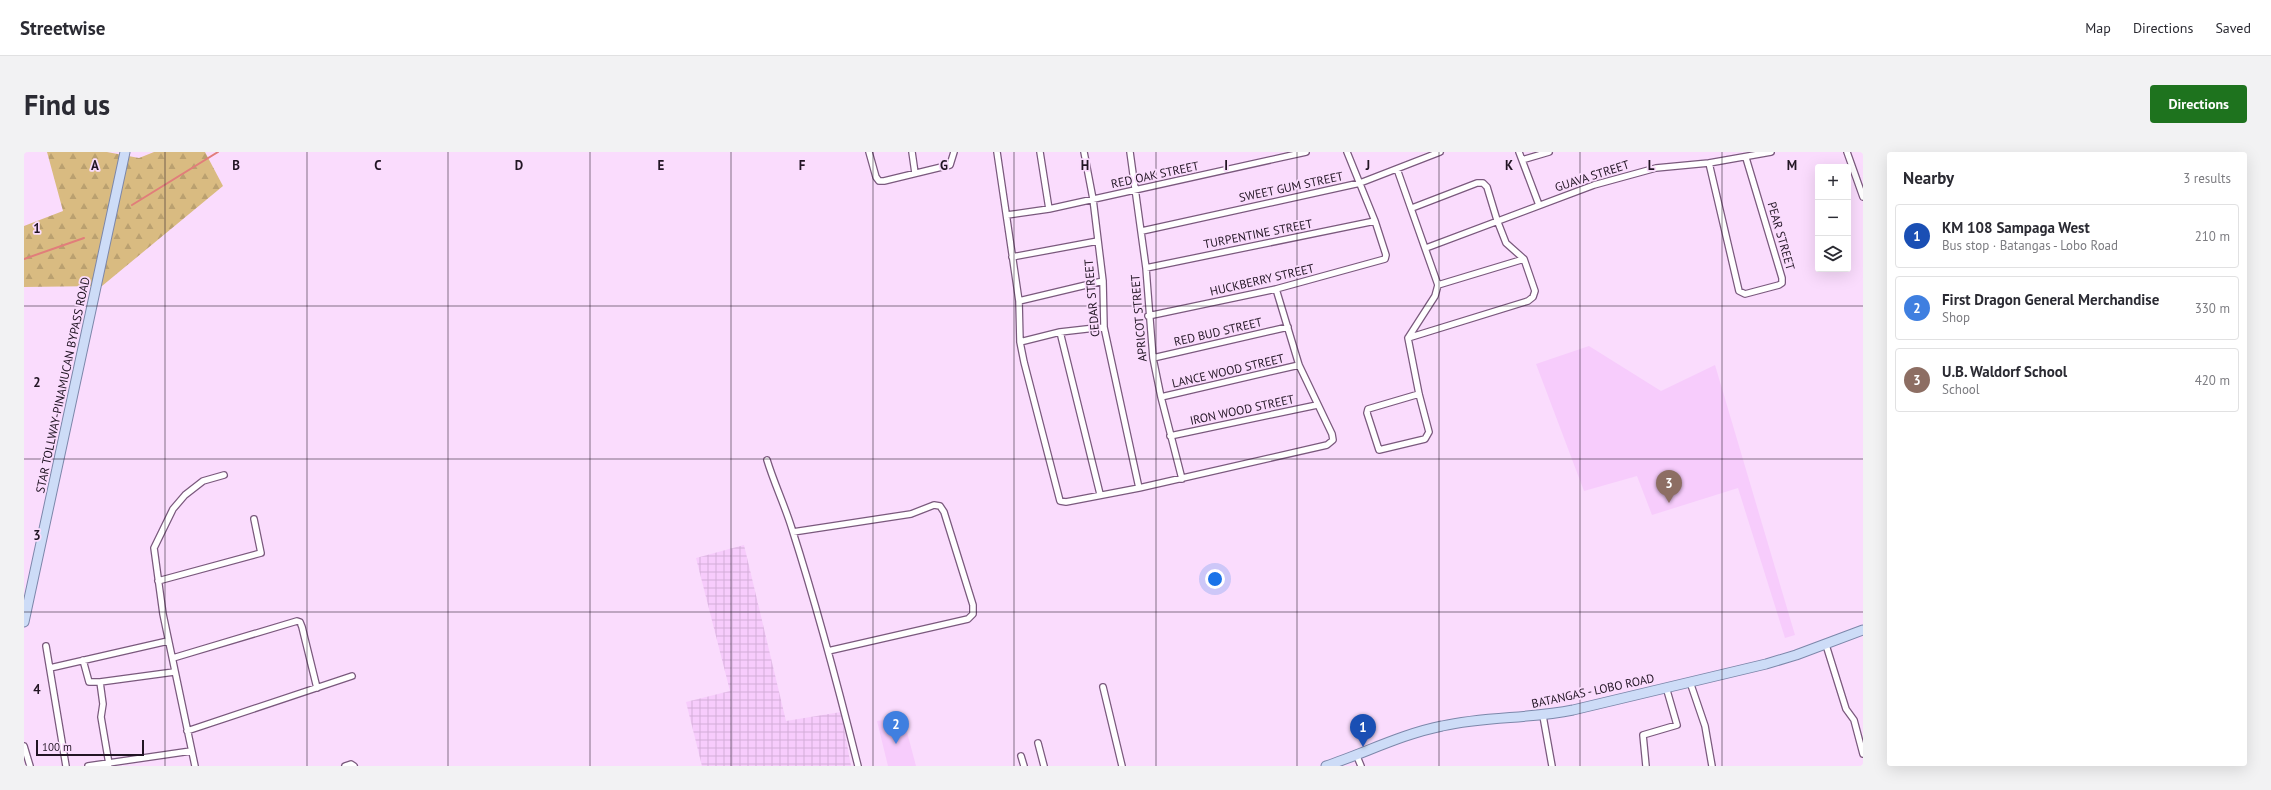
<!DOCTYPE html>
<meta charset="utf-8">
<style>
:root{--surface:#fff;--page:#f2f2f3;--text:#2b2b33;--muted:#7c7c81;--line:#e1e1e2;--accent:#1e731e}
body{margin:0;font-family:"PT Sans",sans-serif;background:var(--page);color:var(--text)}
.controls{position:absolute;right:12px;top:12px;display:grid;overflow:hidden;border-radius:4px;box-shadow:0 4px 16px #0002}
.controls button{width:36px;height:36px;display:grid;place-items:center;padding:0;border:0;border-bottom:1px solid var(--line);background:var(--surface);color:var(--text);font:20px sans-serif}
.scale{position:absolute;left:12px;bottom:10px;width:108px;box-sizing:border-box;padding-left:4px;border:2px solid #221524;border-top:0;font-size:11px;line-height:14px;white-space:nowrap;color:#221524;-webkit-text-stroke:3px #fadcfd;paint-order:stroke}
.you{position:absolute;left:1191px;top:427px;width:14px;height:14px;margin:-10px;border:3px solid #fff;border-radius:50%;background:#1a73e8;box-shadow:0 0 0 6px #1a73e833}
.badge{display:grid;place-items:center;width:26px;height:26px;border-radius:50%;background:var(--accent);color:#fff;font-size:13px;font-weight:700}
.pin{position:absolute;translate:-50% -33px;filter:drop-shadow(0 1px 2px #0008)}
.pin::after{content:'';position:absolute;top:21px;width:14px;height:12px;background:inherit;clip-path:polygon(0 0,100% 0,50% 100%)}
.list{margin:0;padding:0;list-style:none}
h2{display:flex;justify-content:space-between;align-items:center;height:52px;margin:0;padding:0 16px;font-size:17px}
h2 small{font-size:13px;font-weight:400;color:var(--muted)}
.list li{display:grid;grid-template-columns:26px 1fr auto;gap:12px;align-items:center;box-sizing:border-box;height:64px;margin:0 8px 8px;padding:0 8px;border:1px solid var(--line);border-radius:4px}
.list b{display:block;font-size:15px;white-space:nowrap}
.list p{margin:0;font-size:13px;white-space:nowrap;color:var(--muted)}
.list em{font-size:13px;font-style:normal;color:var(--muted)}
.icon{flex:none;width:22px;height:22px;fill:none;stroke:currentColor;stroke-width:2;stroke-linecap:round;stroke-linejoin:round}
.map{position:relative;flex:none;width:1839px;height:614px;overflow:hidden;border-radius:4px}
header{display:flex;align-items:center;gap:24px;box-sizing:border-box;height:56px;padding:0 20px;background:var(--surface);border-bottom:1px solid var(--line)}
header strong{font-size:19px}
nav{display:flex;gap:22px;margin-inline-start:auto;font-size:14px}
.intro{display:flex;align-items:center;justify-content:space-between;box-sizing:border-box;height:96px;padding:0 24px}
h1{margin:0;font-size:28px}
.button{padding:10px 18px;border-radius:4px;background:var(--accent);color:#fff;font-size:14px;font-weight:700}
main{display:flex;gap:24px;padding:0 24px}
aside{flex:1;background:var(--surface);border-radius:4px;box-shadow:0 4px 16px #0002}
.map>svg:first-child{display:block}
.built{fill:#f7ccfc}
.industrial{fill:url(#industrial-grid)}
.forest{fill:url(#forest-firs)}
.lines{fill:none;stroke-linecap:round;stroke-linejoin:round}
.stream{stroke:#e17e7a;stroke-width:2}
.street-casing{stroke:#7a597d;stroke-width:8}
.primary-casing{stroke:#7c87aa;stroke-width:11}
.street{stroke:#fff;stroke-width:5.5}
.primary{stroke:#cddcf7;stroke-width:9}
.grid{fill:none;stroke:#221524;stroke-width:1;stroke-opacity:0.55}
.labels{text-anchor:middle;stroke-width:3.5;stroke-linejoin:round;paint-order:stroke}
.street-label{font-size:12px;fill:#221524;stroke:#fadcfd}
.grid-label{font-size:13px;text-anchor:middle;font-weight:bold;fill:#221524;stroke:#fadcfd;stroke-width:3.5;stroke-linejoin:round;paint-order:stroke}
</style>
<header>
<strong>Streetwise</strong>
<nav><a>Map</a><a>Directions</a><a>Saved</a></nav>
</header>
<div class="intro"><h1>Find us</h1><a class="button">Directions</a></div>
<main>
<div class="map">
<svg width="1839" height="614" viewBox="0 0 1839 614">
<defs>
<pattern id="industrial-grid" width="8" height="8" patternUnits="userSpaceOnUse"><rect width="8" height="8" fill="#f7ccfc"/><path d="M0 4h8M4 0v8" fill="none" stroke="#d3aed8"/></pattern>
<pattern id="forest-firs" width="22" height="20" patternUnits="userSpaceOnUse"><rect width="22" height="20" fill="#d9bb81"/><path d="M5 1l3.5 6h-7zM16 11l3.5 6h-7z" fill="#baa06f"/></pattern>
</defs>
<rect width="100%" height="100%" fill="#fadcfd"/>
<path class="built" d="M 1565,194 L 1637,239 L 1691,213 L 1771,483 L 1761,486 L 1714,336 L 1628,363 L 1613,324 L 1560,339 L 1512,212 Z
M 879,565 L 892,614 L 864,614 L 853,569 Z"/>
<path class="industrial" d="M 720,393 L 762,569 L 817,560 L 827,614 L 678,614 L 662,550 L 706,539 L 672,406 Z"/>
<path class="forest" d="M 23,0 L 83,0 L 115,6 L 130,0 L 181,0 L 199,34 L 78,134 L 0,135 L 0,74 L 39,59 Z"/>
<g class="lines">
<path class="stream" d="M 108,53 L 194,0
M 0,107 L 60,86"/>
<g class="street-casing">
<path id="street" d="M 845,0 L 852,25 L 855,29 L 860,29 L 926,13 L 930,0
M 888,0 L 891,21
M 973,0 L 995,149 L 996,190 L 1000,210 L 1036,349 L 1042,350 L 1115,336 L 1303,293 L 1309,288 L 1308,282 L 1275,213 L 1252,137
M 1016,0 L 1025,57
M 1060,0 L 1069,47 L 1079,129 L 1080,175 L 1115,336
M 1106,0 L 1122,116 L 1129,206 L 1137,245 L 1158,327
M 1495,0 L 1515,53
M 1823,0 L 1839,45
M 1498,8 L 1525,0
M 1685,11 L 1715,139 L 1721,142 L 1755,133 L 1758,131 L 1758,126 L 1722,6
M 1373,17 L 1414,133 L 1411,144 L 1384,186 L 1395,242 L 1405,280 L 1401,287 L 1355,298 L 1343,261 L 1344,257 L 1395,242
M 983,63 L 1025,57 L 1282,0
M 1118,79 L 1336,31 L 1416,0
M 1402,96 L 1570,33 L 1632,16 L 1685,11 L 1747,0
M 988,105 L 1074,89
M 1122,116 L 1351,69
M 1414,133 L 1500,107
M 995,149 L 1079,129
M 1124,164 L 1252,137 L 1361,107 L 1362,103 L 1351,69 L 1323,0
M 1036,180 L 1076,342
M 1384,186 L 1504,149 L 1509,145 L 1511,139 L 1500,107 L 1482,91 L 1473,68 L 1463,35 L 1459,31 L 1453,31 L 1388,56
M 996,190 L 1036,180 L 1080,175
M 1129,206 L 1264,175
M 1137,245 L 1275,213
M 1146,284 L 1293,253
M 743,308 C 750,331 761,354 768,377 C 793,455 814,534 834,614
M 769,380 L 887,362 L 910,353 L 916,354 L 920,360 L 949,453 L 949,462 L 944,467 L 804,499
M 134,429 L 237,401 L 230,367
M 1802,493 L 1822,557 L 1830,568 L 1839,602
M 22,494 L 42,614
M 149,506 L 273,469 L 276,470 L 278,475 L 293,536
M 59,508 L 65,530 L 76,530
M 26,516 L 144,489
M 1666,530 L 1681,574 L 1688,614
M 1079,535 L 1098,614
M 1519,564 L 1528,614
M 163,579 L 328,524
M 1014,591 L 1020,614
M 0,594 L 6,614
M 1332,602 L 1337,614
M 997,604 L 1000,614
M 85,612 L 77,565 L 79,552 L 76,530 L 150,520
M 64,614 L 167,599
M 171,614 L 139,462 L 130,396 L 149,357 L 161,343 L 179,329 L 200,323
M 321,614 L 327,612 L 330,614
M 1622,614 L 1619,583 L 1653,573 L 1642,535"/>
</g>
<g class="primary-casing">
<path id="primary" d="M 0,470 L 101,0
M 1302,614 C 1341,601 1378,582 1418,574 C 1461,564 1506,567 1549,558 L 1742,512 L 1772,503 L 1839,478"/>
</g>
<use href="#street" class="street"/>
<use href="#primary" class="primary"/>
</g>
<path class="grid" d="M 141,0 L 141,614M 283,0 L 283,614M 424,0 L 424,614M 566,0 L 566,614M 707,0 L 707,614M 849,0 L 849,614M 990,0 L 990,614M 1132,0 L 1132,614M 1273,0 L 1273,614M 1415,0 L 1415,614M 1556,0 L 1556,614M 1698,0 L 1698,614M 0,154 L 1839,154M 0,307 L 1839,307M 0,460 L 1839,460"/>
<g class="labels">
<g class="street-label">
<text transform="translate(1131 23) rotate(-12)" y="4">RED OAK STREET</text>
<text transform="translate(1568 24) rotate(-18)" y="4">GUAVA STREET</text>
<text transform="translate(1267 35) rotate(-12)" y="4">SWEET GUM STREET</text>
<text transform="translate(1234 82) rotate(-11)" y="4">TURPENTINE STREET</text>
<text transform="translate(1757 84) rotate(74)" y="4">PEAR STREET</text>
<text transform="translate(1238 128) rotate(-13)" y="4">HUCKBERRY STREET</text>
<text transform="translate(1068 146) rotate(-95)" y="4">CEDAR STREET</text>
<text transform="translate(1115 166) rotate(-95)" y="4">APRICOT STREET</text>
<text transform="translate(1194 180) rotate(-13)" y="4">RED BUD STREET</text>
<text transform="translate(1204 219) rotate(-13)" y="4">LANCE WOOD STREET</text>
<text transform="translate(39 233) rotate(-78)" y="4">STAR TOLLWAY-PINAMUCAN BYPASS ROAD</text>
<text transform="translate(1218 258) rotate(-12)" y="4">IRON WOOD STREET</text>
<text transform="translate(1569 539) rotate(-12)" y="4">BATANGAS - LOBO ROAD</text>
</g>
</g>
<g class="grid-label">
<text x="71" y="18">A</text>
<text x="212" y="18">B</text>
<text x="354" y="18">C</text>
<text x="495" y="18">D</text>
<text x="637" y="18">E</text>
<text x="778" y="18">F</text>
<text x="920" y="18">G</text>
<text x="1061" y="18">H</text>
<text x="1202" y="18">I</text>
<text x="1344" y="18">J</text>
<text x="1485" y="18">K</text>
<text x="1627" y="18">L</text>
<text x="1768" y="18">M</text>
<text x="13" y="81">1</text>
<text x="13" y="235">2</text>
<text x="13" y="388">3</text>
<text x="13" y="542">4</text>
</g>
</svg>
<div class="controls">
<button>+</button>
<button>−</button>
<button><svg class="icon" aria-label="layers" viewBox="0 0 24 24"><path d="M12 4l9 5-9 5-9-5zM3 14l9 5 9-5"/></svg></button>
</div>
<div class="scale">100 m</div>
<div class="you"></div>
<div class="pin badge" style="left:1339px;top:595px;background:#1a4fb4">1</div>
<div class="pin badge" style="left:872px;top:592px;background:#3f7fe0">2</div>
<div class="pin badge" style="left:1645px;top:351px;background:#8d6e63">3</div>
</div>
<aside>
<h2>Nearby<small>3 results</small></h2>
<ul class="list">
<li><span class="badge" style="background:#1a4fb4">1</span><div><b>KM 108 Sampaga West</b><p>Bus stop · Batangas - Lobo Road</p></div><em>210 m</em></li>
<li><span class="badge" style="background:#3f7fe0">2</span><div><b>First Dragon General Merchandise</b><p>Shop</p></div><em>330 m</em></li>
<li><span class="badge" style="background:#8d6e63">3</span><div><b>U.B. Waldorf School</b><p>School</p></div><em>420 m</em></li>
</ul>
</aside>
</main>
